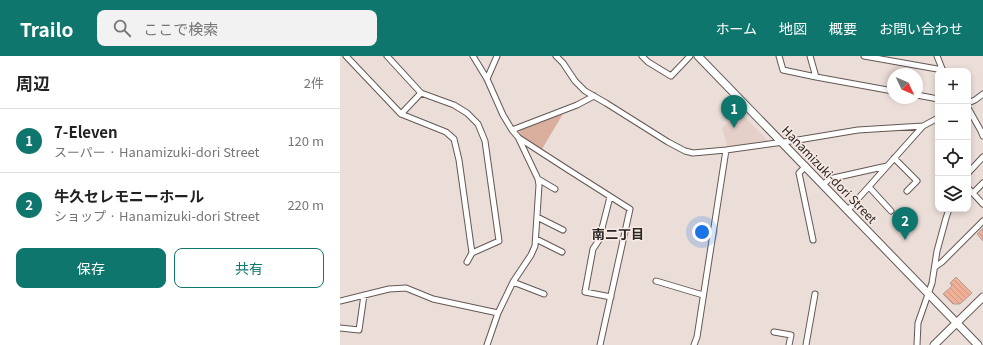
<!DOCTYPE html>
<html lang="ja">
<meta charset="utf-8">
<style>
:root{--surface:#fff;--page:#f2f2f2;--text:#222;--muted:#767676;--line:#e0e0e0;--accent:#0f766e}
body{margin:0;font-family:Georgia,"Noto Sans JP",serif;background:var(--page);color:var(--text)}
.controls{position:absolute;right:12px;top:12px;display:grid;overflow:hidden;border-radius:8px;box-shadow:0 2px 6px #0003}
.controls button{width:36px;height:36px;display:grid;place-items:center;padding:0;border:0;border-bottom:1px solid var(--line);background:var(--surface);color:var(--text);font:20px sans-serif}
.compass{position:absolute;left:547px;top:12px;width:36px;height:36px;border-radius:50%;background:var(--surface);box-shadow:0 2px 6px #0003;rotate:134deg}
.you{position:absolute;left:362px;top:176px;width:14px;height:14px;margin:-10px;border:3px solid #fff;border-radius:50%;background:#1a73e8;box-shadow:0 0 0 6px #1a73e833}
.badge{display:grid;place-items:center;width:26px;height:26px;border-radius:50%;background:var(--accent);color:#fff;font-size:13px;font-weight:700}
.pin{position:absolute;translate:-50% -33px;filter:drop-shadow(0 1px 2px #0008)}
.pin::after{content:'';position:absolute;top:21px;width:14px;height:12px;background:inherit;clip-path:polygon(0 0,100% 0,50% 100%)}
.list{margin:0;padding:0;list-style:none}
h2{display:flex;justify-content:space-between;align-items:center;height:52px;margin:0;padding:0 16px;font-size:17px}
h2 small{font-size:13px;font-weight:400;color:var(--muted)}
.list li{display:grid;grid-template-columns:26px 1fr auto;gap:12px;align-items:center;box-sizing:border-box;height:64px;padding:0 16px;border-top:1px solid var(--line)}
.list b{display:block;font-size:15px;white-space:nowrap}
.list p{margin:0;font-size:13px;white-space:nowrap;color:var(--muted)}
.list em{font-size:13px;font-style:normal;color:var(--muted)}
.actions{display:flex;gap:8px;padding:12px 16px}
.actions a{flex:1;padding:9px 0;border:1px solid var(--accent);border-radius:8px;text-align:center;font-size:14px;color:var(--accent)}
.actions .main{background:var(--accent);color:#fff}
.icon{flex:none;width:22px;height:22px;fill:none;stroke:currentColor;stroke-width:2;stroke-linecap:round;stroke-linejoin:round}
.map{position:relative;flex:none;width:643px;height:289px;overflow:hidden}
header{display:flex;align-items:center;gap:24px;box-sizing:border-box;height:56px;padding:0 20px;background:var(--accent);color:#fff}
header strong{font-size:19px}
nav{display:flex;gap:22px;margin-inline-start:auto;font-size:14px}
.search{width:280px;height:36px;background:var(--page);display:flex;align-items:center;gap:10px;box-sizing:border-box;padding:0 14px;border-radius:8px;color:var(--muted);font-size:15px}
main{display:flex}
aside{flex:1;background:var(--surface)}
.map>svg:first-child{display:block}
.built{fill:#e5d0c9}
.green{fill:#daae9d}
.building{fill:url(#building-back-hatch);stroke:#aea19c}
.lines{fill:none;stroke-linecap:round;stroke-linejoin:round}
.minor-casing{stroke:#635854;stroke-width:7}
.tertiary-casing{stroke:#635854;stroke-width:9}
.secondary-casing{stroke:#635854;stroke-width:9}
.minor{stroke:#fff;stroke-width:5}
.tertiary{stroke:#fff;stroke-width:7}
.secondary{stroke:#fff;stroke-width:7}
.labels{text-anchor:middle;stroke-width:3;stroke-linejoin:round;paint-order:stroke}
.street-label{font-size:12px;fill:#2a2523;stroke:#f8eae5}
.neighbourhood-label{font-size:13px;font-weight:bold;fill:#2a2523;stroke:#f8eae5}
</style>
<header>
<strong>Trailo</strong>
<div class="search"><svg class="icon" aria-label="search" viewBox="0 0 24 24"><circle cx="10" cy="10" r="6"/><path d="M15 15l6 6"/></svg>ここで検索</div>
<nav><a>ホーム</a><a>地図</a><a>概要</a><a>お問い合わせ</a></nav>
</header>
<main>
<aside>
<h2>周辺<small>2件</small></h2>
<ul class="list">
<li><span class="badge">1</span><div><b>7-Eleven</b><p>スーパー · Hanamizuki-dori Street</p></div><em>120 m</em></li>
<li><span class="badge">2</span><div><b>牛久セレモニーホール</b><p>ショップ · Hanamizuki-dori Street</p></div><em>220 m</em></li>
</ul>
<div class="actions"><a class="main">保存</a><a>共有</a></div>
</aside>
<div class="map">
<svg width="643" height="289" viewBox="0 0 643 289">
<defs>
<pattern id="building-back-hatch" width="6" height="6" patternUnits="userSpaceOnUse"><rect width="6" height="6" fill="#f0b097"/><path d="M-1 5l2 2M0 0l6 6M5-1l2 2" fill="none" stroke="#ce9782"/></pattern>
</defs>
<rect width="100%" height="100%" fill="#ebddd8"/>
<path class="built" d="M 391,47 L 429,86 L 388,91 L 382,72 L 391,63 L 384,55 Z"/>
<path class="green" d="M 223,58 L 202,93 L 179,78 L 180,73 Z"/>
<path class="building" d="M 643,172 L 643,185 L 637,178 Z
M 616,221 L 632,237 L 620,248 L 613,248 L 603,238 L 612,230 L 610,227 Z"/>
<g class="lines">
<g class="minor-casing">
<path id="minor" d="M 6,0 L 61,58 L 106,76 L 114,83 L 119,104 L 132,197 L 159,185 L 145,85 L 138,68 L 127,57 L 114,49 L 81,37 L 47,0
M 133,0 L 147,23 L 163,59 L 172,74 L 178,81 L 198,123 L 199,129 L 195,190 L 191,199 L 173,226 L 158,257 L 147,289
M 216,0 L 223,7 L 235,25 L 245,35 L 266,47 L 328,86 L 345,95 L 353,97 L 386,94 L 458,84 L 518,74 L 583,70 L 598,62
M 302,0 L 308,6 L 331,20 L 350,0
M 439,0 L 443,14 L 476,21 L 553,35
M 470,0 L 476,21
M 524,0 L 603,14
M 597,0 L 603,15
M 147,23 L 157,0
M 577,39 L 598,43
M 628,47 L 635,44 L 643,38
M 628,52 L 641,75 L 643,80
M 61,58 L 81,37
M 172,74 L 237,49 L 254,40
M 179,82 L 227,113 L 290,153 L 260,289
M 554,102 L 577,125 L 567,135
M 466,110 L 459,117 L 473,184
M 628,117 L 643,101
M 198,123 L 215,133
M 483,129 L 489,123 L 547,110
M 529,131 L 551,155
M 628,132 L 643,148
M 633,137 L 643,127
M 270,141 L 259,184 L 253,193 L 245,236 L 271,241
M 508,154 L 583,70
M 197,161 L 223,174
M 196,183 L 222,196
M 127,206 L 132,197
M 595,211 L 602,206 L 643,165
M 316,225 L 363,239
M 173,226 L 204,238
M 0,245 L 49,233 L 66,232 L 93,243 L 158,257
M 0,272 L 19,274 L 24,239
M 434,276 L 451,279 L 449,289
M 354,289 L 357,281 L 386,94
M 466,289 L 475,238
M 577,289 L 578,267 L 592,227 L 597,195 L 606,162 L 609,153"/>
</g>
<g class="tertiary-casing">
<path id="tertiary" d="M 358,0 L 638,289"/>
</g>
<g class="secondary-casing">
<path id="secondary" d="M 594,289 L 643,241"/>
</g>
<use href="#minor" class="minor"/>
<use href="#tertiary" class="tertiary"/>
<use href="#secondary" class="secondary"/>
</g>
<g class="labels">
<g class="street-label">
<text transform="translate(489 119) rotate(46)" y="4">Hanamizuki-dori Street</text>
</g>
<g class="neighbourhood-label">
<text x="278" y="183">南二丁目</text>
</g>
</g>
</svg>
<div class="controls">
<button>+</button>
<button>−</button>
<button><svg class="icon" aria-label="locate" viewBox="0 0 24 24"><circle cx="12" cy="12" r="6"/><path d="M12 2v4M12 18v4M2 12h4M18 12h4"/></svg></button>
<button><svg class="icon" aria-label="layers" viewBox="0 0 24 24"><path d="M12 4l9 5-9 5-9-5zM3 14l9 5 9-5"/></svg></button>
</div>
<svg class="compass" viewBox="-18 -18 36 36"><path d="M0-13l5 13h-10z" fill="#e53935"/><path d="M0 13l5-13h-10z" fill="#767676"/></svg>
<div class="you"></div>
<div class="pin badge" style="left:394px;top:72px">1</div>
<div class="pin badge" style="left:565px;top:184px">2</div>
</div>
</main>
